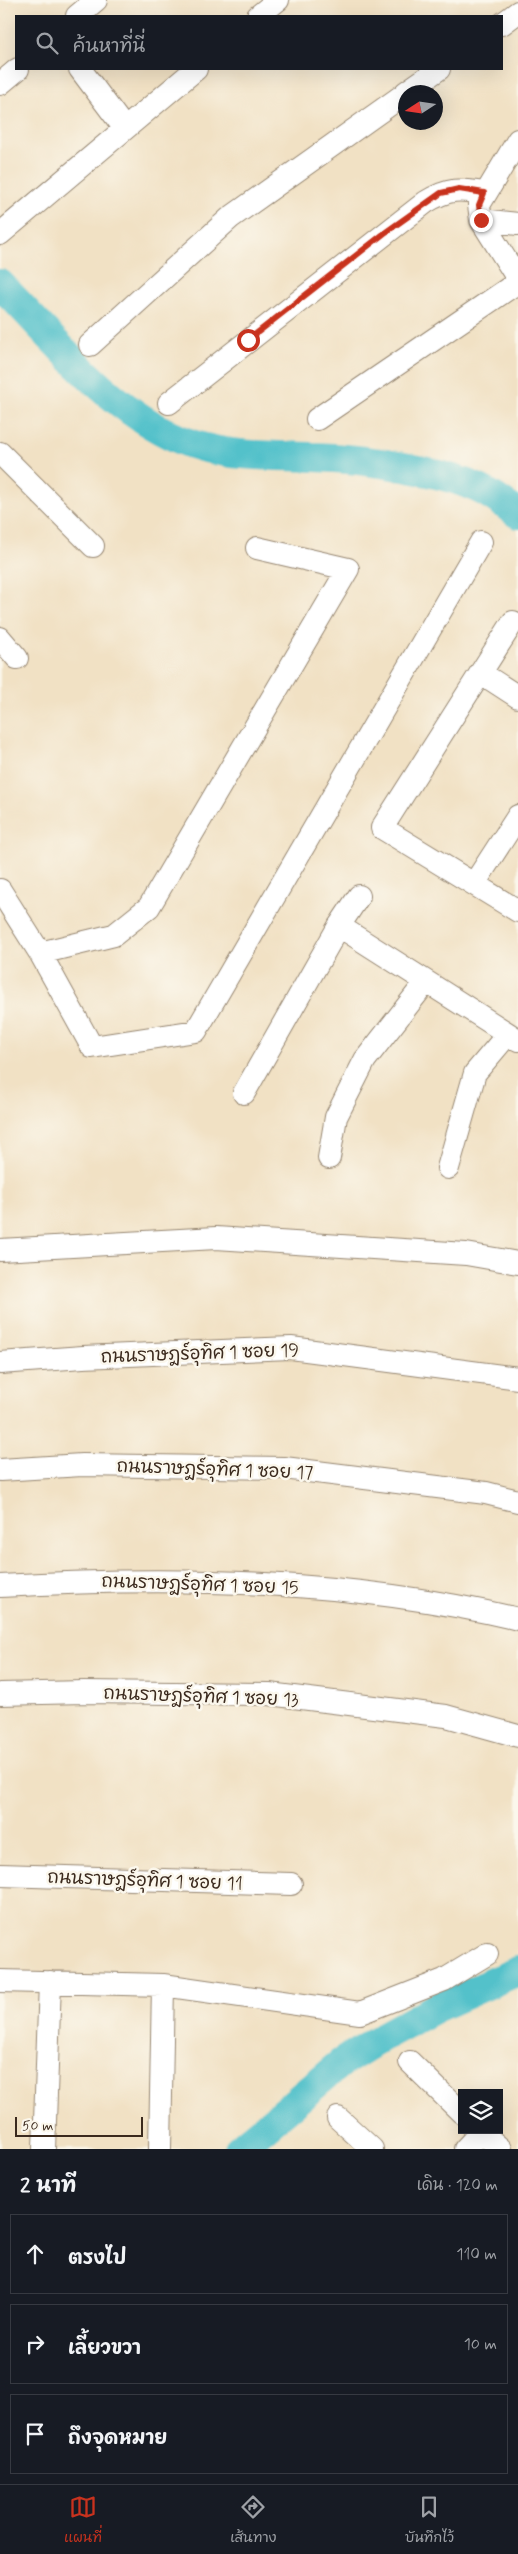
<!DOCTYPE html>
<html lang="th">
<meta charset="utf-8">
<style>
:root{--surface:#171b24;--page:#242831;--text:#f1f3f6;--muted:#9ea1a6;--line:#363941;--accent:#c8321e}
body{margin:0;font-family:Mynerve,"Playpen Sans Thai",sans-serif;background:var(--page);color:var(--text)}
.controls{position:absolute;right:15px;bottom:15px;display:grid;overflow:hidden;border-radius:0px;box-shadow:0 5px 20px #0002}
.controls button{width:45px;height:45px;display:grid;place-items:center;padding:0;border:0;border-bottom:1px solid var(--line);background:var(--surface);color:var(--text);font:25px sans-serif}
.compass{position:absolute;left:398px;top:85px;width:45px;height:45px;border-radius:50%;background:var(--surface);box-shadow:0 5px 20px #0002;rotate:258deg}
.scale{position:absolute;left:15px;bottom:12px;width:128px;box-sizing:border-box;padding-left:5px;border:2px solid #3b2a1e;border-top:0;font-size:14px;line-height:18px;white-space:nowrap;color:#3b2a1e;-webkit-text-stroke:4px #fbf7ec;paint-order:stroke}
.stop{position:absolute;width:15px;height:15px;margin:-11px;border:4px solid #c8321e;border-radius:50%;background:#fff}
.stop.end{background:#c8321e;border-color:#fff;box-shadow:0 1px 5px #0008}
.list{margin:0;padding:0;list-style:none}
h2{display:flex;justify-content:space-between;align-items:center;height:65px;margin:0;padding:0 20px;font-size:21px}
h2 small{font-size:16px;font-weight:400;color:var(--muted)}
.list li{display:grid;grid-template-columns:32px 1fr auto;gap:15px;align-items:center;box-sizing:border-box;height:80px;margin:0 10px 10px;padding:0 10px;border:1px solid var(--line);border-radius:0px}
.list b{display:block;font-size:19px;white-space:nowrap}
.list em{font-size:16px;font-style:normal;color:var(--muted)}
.icon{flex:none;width:28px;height:28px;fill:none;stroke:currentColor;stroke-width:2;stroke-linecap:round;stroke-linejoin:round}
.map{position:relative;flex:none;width:518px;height:2149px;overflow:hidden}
.search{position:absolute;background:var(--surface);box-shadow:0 5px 20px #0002;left:15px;right:15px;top:15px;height:55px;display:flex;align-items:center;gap:12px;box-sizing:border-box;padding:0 18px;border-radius:0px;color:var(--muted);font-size:19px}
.sheet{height:335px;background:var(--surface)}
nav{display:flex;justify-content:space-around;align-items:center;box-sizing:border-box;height:70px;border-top:1px solid var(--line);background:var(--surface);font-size:14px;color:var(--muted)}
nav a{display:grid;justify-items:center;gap:2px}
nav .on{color:var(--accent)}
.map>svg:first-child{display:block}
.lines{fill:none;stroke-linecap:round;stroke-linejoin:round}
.river{stroke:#53c1ca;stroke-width:30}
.minor-casing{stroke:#968671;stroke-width:24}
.minor{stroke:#fff;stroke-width:22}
.route{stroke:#c8321e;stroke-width:6}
.labels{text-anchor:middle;stroke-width:5;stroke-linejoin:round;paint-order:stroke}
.street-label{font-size:18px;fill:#3b2a1e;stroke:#fbf7ec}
</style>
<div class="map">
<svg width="518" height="2149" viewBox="0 0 518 2149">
<rect width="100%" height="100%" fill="#fbf7ec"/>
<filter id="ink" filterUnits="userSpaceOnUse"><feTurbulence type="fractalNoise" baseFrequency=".02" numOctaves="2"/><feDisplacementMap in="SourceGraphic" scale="10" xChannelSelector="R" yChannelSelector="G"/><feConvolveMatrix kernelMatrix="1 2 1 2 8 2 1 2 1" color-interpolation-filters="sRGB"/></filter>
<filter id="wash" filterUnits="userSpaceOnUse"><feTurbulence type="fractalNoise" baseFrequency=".0096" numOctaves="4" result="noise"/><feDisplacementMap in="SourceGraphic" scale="20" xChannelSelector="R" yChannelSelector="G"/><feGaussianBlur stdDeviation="1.12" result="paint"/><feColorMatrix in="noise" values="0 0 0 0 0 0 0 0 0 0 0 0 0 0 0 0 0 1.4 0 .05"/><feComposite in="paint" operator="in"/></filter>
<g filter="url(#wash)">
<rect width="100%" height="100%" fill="#f1e1c4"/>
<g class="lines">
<path class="river" d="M 0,284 C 53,338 109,409 179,439 C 221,458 269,455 313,457 C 359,458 447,470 487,493 C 498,499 508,507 518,514
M 239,2149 L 341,2063 L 382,2037 L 435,2008 L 518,1971"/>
</g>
</g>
<g filter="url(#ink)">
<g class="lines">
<g class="minor-casing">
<path id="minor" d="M 77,16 L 96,0
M 258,16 L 278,0
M 502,24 L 518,12
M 80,69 L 125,129
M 0,84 L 18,69
M 406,92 L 439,69
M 518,140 L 479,205 L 481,220 L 518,279
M 481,220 L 518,224
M 0,234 L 196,69
M 90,345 L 230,218 L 406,93
M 169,403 L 426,202 C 449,188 459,189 484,193
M 317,419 L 518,282
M 0,453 L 93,546
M 513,622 L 382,828 L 518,911
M 0,638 L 17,658
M 481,673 L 518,697
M 474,884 L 518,816
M 0,890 L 40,953 L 92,1047 L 196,1031 L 481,542
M 339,926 L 518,1040
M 40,953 L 114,935 L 149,907 L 348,569 L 257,548
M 244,1093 L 339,926 L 359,896
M 329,1158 L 336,1117 L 365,1060 L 426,982
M 448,1168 L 475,1073 L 508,1034
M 0,1250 L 216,1238 L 466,1254 L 518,1263
M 0,1363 L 83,1357 L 291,1348 L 518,1378
M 0,1470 L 82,1465 L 284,1468 L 486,1493 L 518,1501
M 0,1586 C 173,1576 349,1579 518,1619
M 0,1694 L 84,1692 L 269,1694 L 446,1716 L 518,1736
M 0,1875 L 291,1884
M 0,1981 L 163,1985 L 360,2013 L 444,1980 L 487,1954
M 410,2062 L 462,2113
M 338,2118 L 372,2149
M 479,2130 L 501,2149
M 44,2149 L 50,1982
M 160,2149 L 163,1985
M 465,2149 L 481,2132"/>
</g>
<use href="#minor" class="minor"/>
</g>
</g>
<g class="lines" filter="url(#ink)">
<path class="route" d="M 248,340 L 386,232 L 441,193 L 459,189 L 484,193 L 479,205 L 481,220"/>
</g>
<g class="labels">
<g class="street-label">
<text transform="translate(200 1353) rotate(-2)" y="6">ถนนราษฎร์อุทิศ 1 ซอย 19</text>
<text transform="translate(215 1469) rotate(2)" y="6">ถนนราษฎร์อุทิศ 1 ซอย 17</text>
<text transform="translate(200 1584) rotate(2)" y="6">ถนนราษฎร์อุทิศ 1 ซอย 15</text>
<text transform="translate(201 1696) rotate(2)" y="6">ถนนราษฎร์อุทิศ 1 ซอย 13</text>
<text transform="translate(145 1880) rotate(2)" y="6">ถนนราษฎร์อุทิศ 1 ซอย 11</text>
</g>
</g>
</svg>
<div class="controls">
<button><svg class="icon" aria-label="layers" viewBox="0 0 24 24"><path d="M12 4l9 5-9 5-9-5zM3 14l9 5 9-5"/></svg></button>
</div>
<svg class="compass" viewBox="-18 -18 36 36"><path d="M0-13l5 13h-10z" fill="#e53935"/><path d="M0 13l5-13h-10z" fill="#9ea1a6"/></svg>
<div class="scale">50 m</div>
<div class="stop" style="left:248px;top:340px"></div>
<div class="stop end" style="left:481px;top:220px"></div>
<div class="search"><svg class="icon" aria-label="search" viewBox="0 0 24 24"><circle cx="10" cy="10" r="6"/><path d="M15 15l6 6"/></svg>ค้นหาที่นี่</div>
</div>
<section class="sheet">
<h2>2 นาที<small>เดิน · 120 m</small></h2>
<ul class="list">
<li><svg class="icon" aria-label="ahead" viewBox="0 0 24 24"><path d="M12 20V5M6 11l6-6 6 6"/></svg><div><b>ตรงไป</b></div><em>110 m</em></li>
<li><svg class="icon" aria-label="right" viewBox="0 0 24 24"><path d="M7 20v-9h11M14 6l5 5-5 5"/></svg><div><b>เลี้ยวขวา</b></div><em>10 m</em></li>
<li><svg class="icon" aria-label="arrive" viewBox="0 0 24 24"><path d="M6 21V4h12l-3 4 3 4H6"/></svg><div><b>ถึงจุดหมาย</b></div></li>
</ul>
</section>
<nav>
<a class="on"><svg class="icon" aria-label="map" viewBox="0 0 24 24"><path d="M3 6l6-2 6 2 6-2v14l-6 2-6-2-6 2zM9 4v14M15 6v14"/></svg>แผนที่</a>
<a><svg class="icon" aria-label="directions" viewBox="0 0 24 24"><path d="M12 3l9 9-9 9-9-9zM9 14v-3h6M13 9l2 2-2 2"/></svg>เส้นทาง</a>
<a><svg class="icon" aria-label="saved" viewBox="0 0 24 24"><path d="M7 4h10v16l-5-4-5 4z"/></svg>บันทึกไว้</a>
</nav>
